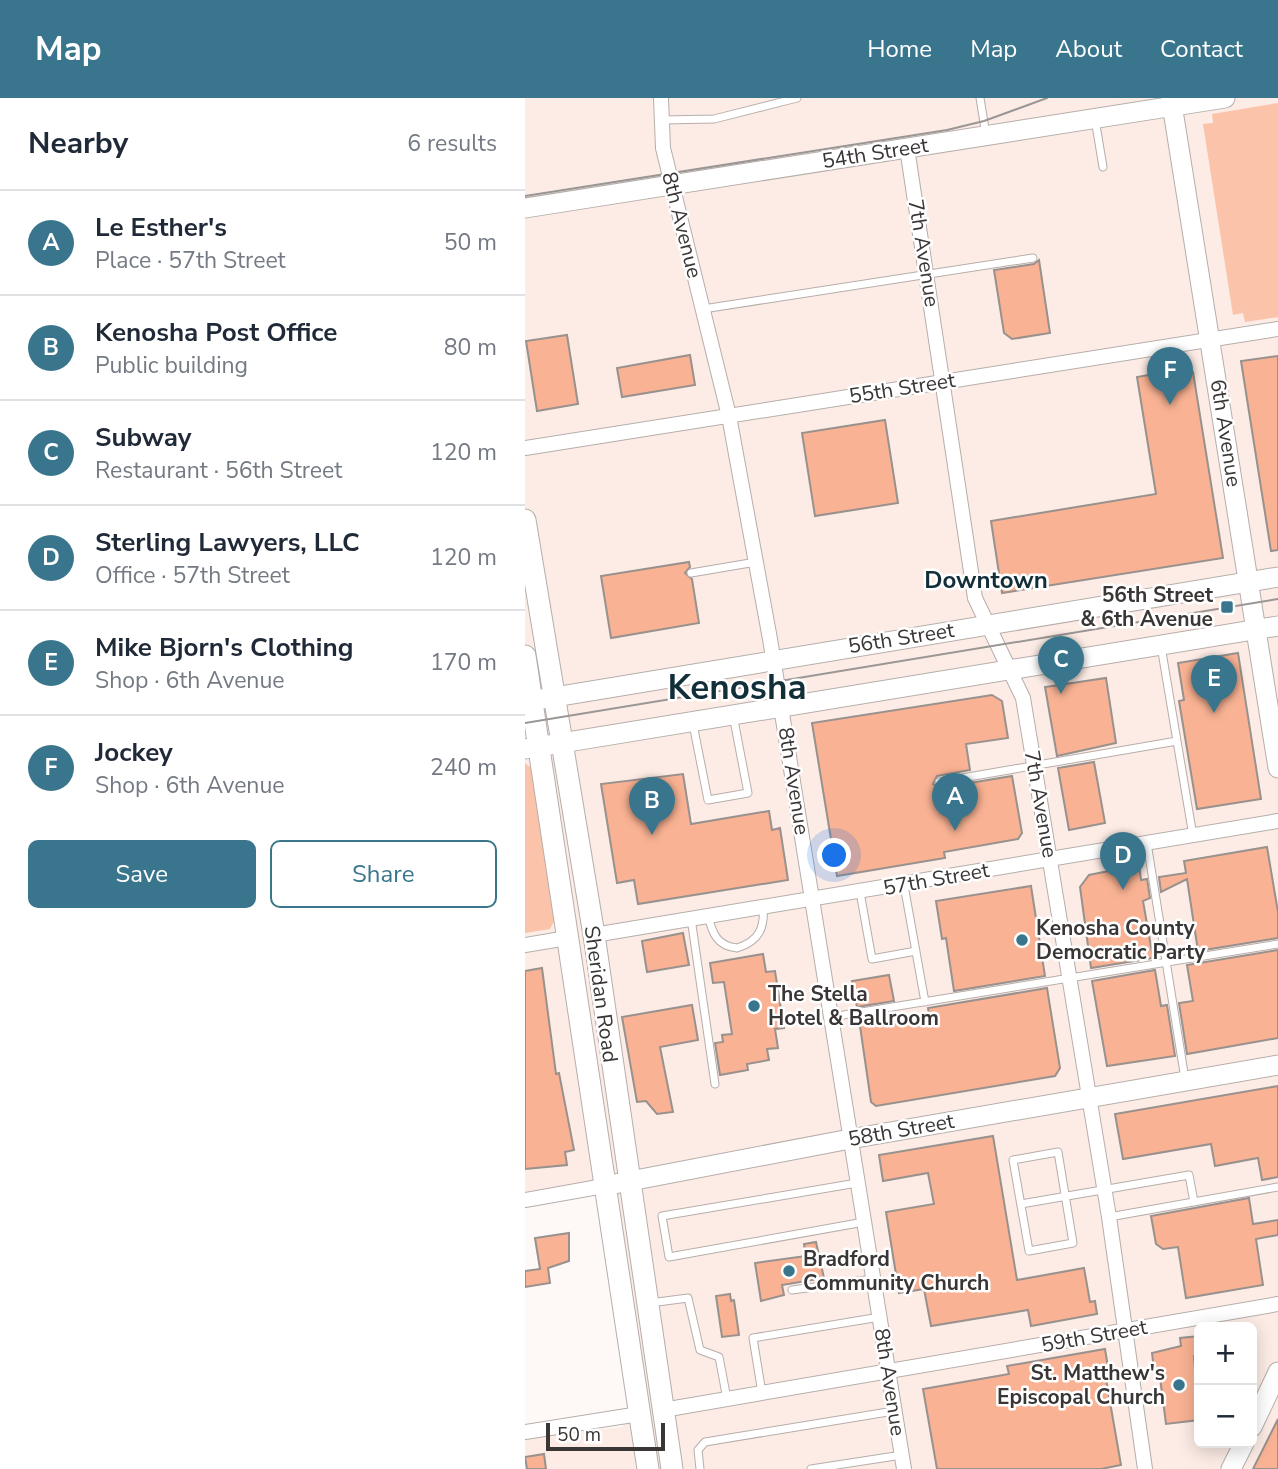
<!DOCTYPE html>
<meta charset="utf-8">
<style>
:root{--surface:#fff;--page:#f2f2f3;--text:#1f2937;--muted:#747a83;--line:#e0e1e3;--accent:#39768d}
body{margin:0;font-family:"Nunito Sans",sans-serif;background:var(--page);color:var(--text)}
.controls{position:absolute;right:21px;bottom:21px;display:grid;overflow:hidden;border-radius:10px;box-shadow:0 4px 18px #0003}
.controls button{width:63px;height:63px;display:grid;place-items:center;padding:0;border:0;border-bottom:2px solid var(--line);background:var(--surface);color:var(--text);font:35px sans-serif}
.scale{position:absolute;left:21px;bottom:18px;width:119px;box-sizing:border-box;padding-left:7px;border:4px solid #393635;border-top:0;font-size:19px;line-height:24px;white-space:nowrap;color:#393635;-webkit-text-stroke:5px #fff;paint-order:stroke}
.you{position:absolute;left:310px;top:758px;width:24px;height:24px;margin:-18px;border:5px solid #fff;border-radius:50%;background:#1a73e8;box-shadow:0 0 0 10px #1a73e833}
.badge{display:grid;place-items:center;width:46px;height:46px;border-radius:50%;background:var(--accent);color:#fff;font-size:23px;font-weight:700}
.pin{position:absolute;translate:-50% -58px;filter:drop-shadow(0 2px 4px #0008)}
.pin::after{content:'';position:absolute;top:37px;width:24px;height:21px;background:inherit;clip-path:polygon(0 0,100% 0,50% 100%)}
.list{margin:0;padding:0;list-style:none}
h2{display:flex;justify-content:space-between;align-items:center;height:91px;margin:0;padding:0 28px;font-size:30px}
h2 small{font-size:23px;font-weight:400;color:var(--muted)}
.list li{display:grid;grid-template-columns:46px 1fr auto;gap:21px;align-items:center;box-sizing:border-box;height:105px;padding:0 28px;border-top:2px solid var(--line)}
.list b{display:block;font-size:26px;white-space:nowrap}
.list p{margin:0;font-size:23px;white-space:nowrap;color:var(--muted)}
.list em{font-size:23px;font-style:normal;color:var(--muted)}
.actions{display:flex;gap:14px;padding:21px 28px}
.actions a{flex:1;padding:16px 0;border:2px solid var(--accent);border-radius:10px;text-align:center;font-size:24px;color:var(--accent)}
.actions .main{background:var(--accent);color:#fff}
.map{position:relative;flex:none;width:753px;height:1371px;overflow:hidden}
header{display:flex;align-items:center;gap:42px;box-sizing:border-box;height:98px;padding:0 35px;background:var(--accent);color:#fff}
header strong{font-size:33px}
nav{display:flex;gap:38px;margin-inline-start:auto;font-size:24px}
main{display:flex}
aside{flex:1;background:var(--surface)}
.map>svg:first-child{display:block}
.built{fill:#fcece5;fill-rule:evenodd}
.green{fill:#fbc3aa}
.building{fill:#f9b293;stroke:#98918e;stroke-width:2}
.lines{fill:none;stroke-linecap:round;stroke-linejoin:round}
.lane-casing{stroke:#b6aeab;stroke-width:9}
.street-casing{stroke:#b6aeab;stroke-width:16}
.secondary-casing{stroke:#b6aeab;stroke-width:21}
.primary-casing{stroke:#b6aeab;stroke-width:23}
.lane{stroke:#fff;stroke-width:7}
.street{stroke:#fff;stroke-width:14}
.secondary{stroke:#fff;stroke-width:19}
.primary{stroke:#fff;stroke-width:21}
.tram{stroke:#9a9695;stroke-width:2}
.poi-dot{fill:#39768d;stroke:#fff;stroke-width:2.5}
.labels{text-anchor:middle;stroke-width:5;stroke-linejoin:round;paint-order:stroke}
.street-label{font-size:21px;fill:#393635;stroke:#fff}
.poi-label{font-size:21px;font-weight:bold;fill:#393635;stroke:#fff;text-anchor:start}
.quarter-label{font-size:24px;font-weight:bold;fill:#112e39;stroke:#fff}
.town-label{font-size:35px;font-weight:bold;fill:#112e39;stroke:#fff}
</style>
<header>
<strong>Map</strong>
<nav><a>Home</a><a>Map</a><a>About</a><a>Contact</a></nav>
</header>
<main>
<aside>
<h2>Nearby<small>6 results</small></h2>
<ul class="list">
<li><span class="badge">A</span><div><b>Le Esther's</b><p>Place · 57th Street</p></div><em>50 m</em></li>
<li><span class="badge">B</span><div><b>Kenosha Post Office</b><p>Public building</p></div><em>80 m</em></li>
<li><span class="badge">C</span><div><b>Subway</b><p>Restaurant · 56th Street</p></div><em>120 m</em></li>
<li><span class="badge">D</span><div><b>Sterling Lawyers, LLC</b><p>Office · 57th Street</p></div><em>120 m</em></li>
<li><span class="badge">E</span><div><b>Mike Bjorn's Clothing</b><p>Shop · 6th Avenue</p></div><em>170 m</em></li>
<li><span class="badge">F</span><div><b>Jockey</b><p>Shop · 6th Avenue</p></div><em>240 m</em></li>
</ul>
<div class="actions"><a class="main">Save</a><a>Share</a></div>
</aside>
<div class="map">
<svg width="753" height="1371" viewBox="0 0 753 1371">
<rect width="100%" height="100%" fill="#fef9f7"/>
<path class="built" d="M 0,0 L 753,0 L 753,1371 L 0,1371 L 0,1339 L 97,1329 L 102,1318 L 114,1316 L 79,1089 L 0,1102 ZM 674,1229 L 727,1229 L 727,1345 L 674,1345 Z"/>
<path class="green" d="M 753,5 L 753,219 L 720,224 L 718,215 L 708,217 L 678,26 L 688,25 L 687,16 Z
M 0,665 L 9,672 L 32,818 L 25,831 L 0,835 Z"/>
<path class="building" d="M 514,162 L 525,235 L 487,241 L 479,235 L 469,172 L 509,166 Z
M 42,237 L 53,306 L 12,313 L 1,243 Z
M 165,257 L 170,287 L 97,299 L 92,270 Z
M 753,258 L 753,452 L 746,453 L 716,263 Z
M 663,270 L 668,274 L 698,460 L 477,495 L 466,423 L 631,396 L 612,279 Z
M 360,322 L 373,405 L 290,418 L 277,335 Z
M 164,464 L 165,469 L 160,475 L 167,481 L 174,525 L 86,540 L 76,478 Z
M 713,555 L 736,701 L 672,711 L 654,603 L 659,602 L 653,565 Z
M 581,580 L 591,645 L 532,658 L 520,589 Z
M 467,597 L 477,603 L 483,640 L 441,646 L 445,672 L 412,678 L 408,686 L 415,690 L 487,678 L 497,735 L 493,741 L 419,754 L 420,760 L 312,778 L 287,625 Z
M 569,664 L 580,725 L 544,732 L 533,670 Z
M 158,676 L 166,726 L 244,713 L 247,732 L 255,730 L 263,782 L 113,806 L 109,782 L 92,785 L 76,686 Z
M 742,749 L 753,814 L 753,840 L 673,853 L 662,781 L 636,794 L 634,779 L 661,775 L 659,763 Z
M 614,767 L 616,782 L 622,781 L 625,800 L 618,803 L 628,860 L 566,870 L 555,789 L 564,777 Z
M 506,788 L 520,878 L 429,893 L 421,840 L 417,841 L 411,803 Z
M 158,835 L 164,867 L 122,874 L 117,843 Z
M 753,852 L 753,940 L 662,956 L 654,905 L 668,903 L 662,867 Z
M 238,856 L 241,874 L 250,873 L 259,930 L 250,931 L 253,950 L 242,951 L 244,962 L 222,966 L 223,972 L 195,977 L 190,945 L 198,944 L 197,937 L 207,936 L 199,884 L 188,885 L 185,865 Z
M 17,870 L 31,976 L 34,975 L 49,1052 L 40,1054 L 42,1067 L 0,1071 L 0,873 Z
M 630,872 L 636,908 L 642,907 L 650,958 L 582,968 L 567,883 Z
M 364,877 L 369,903 L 332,909 L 327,883 Z
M 522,890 L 535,970 L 530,978 L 351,1008 L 346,1004 L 334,921 L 371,915 L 372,921 L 404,916 L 403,910 Z
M 167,907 L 173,942 L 135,949 L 148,1014 L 132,1016 L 121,1003 L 112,1004 L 97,919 Z
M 753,988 L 753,1079 L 737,1082 L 733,1060 L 690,1068 L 686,1046 L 598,1061 L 590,1016 Z
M 468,1038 L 492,1182 L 559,1170 L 565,1204 L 570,1203 L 572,1216 L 506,1228 L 503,1212 L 406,1228 L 399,1191 L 374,1195 L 361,1114 L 409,1106 L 403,1075 L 358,1083 L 354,1057 Z
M 724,1100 L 728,1126 L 753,1122 L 753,1137 L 731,1141 L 738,1187 L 661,1200 L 653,1149 L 638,1151 L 631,1146 L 626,1118 Z
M 44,1135 L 44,1163 L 23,1170 L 25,1185 L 0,1189 L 0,1173 L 15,1171 L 10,1140 Z
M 291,1144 L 299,1180 L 257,1187 L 259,1197 L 236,1203 L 230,1165 L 281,1158 L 279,1146 Z
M 205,1196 L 206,1203 L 209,1202 L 214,1237 L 197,1239 L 191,1198 Z
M 674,1238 L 674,1257 L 669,1258 L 674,1322 L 641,1326 L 634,1272 L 629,1272 L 627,1255 L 656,1248 L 655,1240 Z
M 580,1251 L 585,1281 L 581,1281 L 596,1367 L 576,1371 L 412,1371 L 398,1291 L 484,1276 L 482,1268 Z
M 753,1321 L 753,1371 L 728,1371 Z
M 19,1356 L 21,1371 L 2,1371 L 0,1359 Z"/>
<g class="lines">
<g class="lane-casing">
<path id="lane" d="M 455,0 L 461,37
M 570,21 L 578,69
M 137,22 L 189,21 L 272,0
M 178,211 L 508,160
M 166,475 L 231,464
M 636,548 L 668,738
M 168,626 L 183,702 L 223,695 L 208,617
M 414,684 L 652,643
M 622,745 L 660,981
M 379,787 L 400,904
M 335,794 L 347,861 L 391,853
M 183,817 C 187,835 192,848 212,850 C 235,843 240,829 238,807
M 166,820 L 190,986
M 306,919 L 753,846
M 533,1054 L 548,1145 L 504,1153 L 488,1062 Z
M 332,1085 L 137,1118 L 144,1159 L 339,1124
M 496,1106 L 664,1077 L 669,1104
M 584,1119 L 753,1089
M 267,1192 L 348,1181
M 125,1205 L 163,1200 L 175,1252 L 194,1259 L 202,1301
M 237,1295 L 228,1240 L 355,1219
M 175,1371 L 173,1352 L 180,1344 L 369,1313
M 286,1371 L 377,1357"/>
</g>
<g class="street-casing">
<path id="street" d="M 136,0 L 138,50 L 204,318 L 245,541 L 379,1371
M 382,50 L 450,500 L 498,600 L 584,1119 L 620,1371
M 0,350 L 753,231
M 69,837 L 753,723
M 0,847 L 42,840
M 0,1102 L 79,1088
M 138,1312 L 753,1206
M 0,1334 L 114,1316"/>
</g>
<g class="secondary-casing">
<path id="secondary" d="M 646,0 L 753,670
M 0,110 L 700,0
M 0,604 L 753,479
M 0,651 L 753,528
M 79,1088 L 325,1041 L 753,967
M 727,1329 L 753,1274
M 706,1371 L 719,1345"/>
</g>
<g class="primary-casing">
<path id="primary" d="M 0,422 L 69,837 L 147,1371
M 0,558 L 123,1371"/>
</g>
<use href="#lane" class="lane"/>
<use href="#street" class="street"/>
<use href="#secondary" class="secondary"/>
<use href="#primary" class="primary"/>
<path class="tram" d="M 0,98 L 422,32 L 459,23 L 522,0
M 0,625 L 753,501"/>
</g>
<g class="poi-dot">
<rect x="695" y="502" width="14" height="14" rx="3.5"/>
<circle cx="497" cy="842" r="7"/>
<circle cx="229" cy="908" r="7"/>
<circle cx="264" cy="1173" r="7"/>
<circle cx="654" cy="1287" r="7"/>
</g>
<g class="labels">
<g class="street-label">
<text transform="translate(350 55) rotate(-9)" y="7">54th Street</text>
<text transform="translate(157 127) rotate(76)" y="7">8th Avenue</text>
<text transform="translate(399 155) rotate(81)" y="7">7th Avenue</text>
<text transform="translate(377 290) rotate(-9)" y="7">55th Street</text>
<text transform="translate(701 335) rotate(81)" y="7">6th Avenue</text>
<text transform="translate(376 540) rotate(-9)" y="7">56th Street</text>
<text transform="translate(269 683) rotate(81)" y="7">8th Avenue</text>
<text transform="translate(516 706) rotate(80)" y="7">7th Avenue</text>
<text transform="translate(411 781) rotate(-10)" y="7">57th Street</text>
<text transform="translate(76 896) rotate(82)" y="7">Sheridan Road</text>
<text transform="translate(376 1032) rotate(-10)" y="7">58th Street</text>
<text transform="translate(569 1238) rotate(-10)" y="7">59th Street</text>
<text transform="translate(365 1284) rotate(81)" y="7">8th Avenue</text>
</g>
<g class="poi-label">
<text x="688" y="504" text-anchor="end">56th Street<tspan x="688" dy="24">&amp; 6th Avenue</tspan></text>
<text x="511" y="837">Kenosha County<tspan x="511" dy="24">Democratic Party</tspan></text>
<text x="243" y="903">The Stella<tspan x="243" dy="24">Hotel &amp; Ballroom</tspan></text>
<text x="278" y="1168">Bradford<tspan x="278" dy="24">Community Church</tspan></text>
<text x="640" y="1282" text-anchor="end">St. Matthew's<tspan x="640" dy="24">Episcopal Church</tspan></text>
</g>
<g class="quarter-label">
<text x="461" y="490">Downtown</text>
</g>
<g class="town-label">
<text x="212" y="601">Kenosha</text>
</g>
</g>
</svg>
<div class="controls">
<button>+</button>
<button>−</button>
</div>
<div class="scale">50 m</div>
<div class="you"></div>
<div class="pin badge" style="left:430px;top:733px">A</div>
<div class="pin badge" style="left:127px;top:737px">B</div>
<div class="pin badge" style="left:536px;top:596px">C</div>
<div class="pin badge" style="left:598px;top:792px">D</div>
<div class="pin badge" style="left:689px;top:615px">E</div>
<div class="pin badge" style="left:645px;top:307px">F</div>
</div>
</main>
